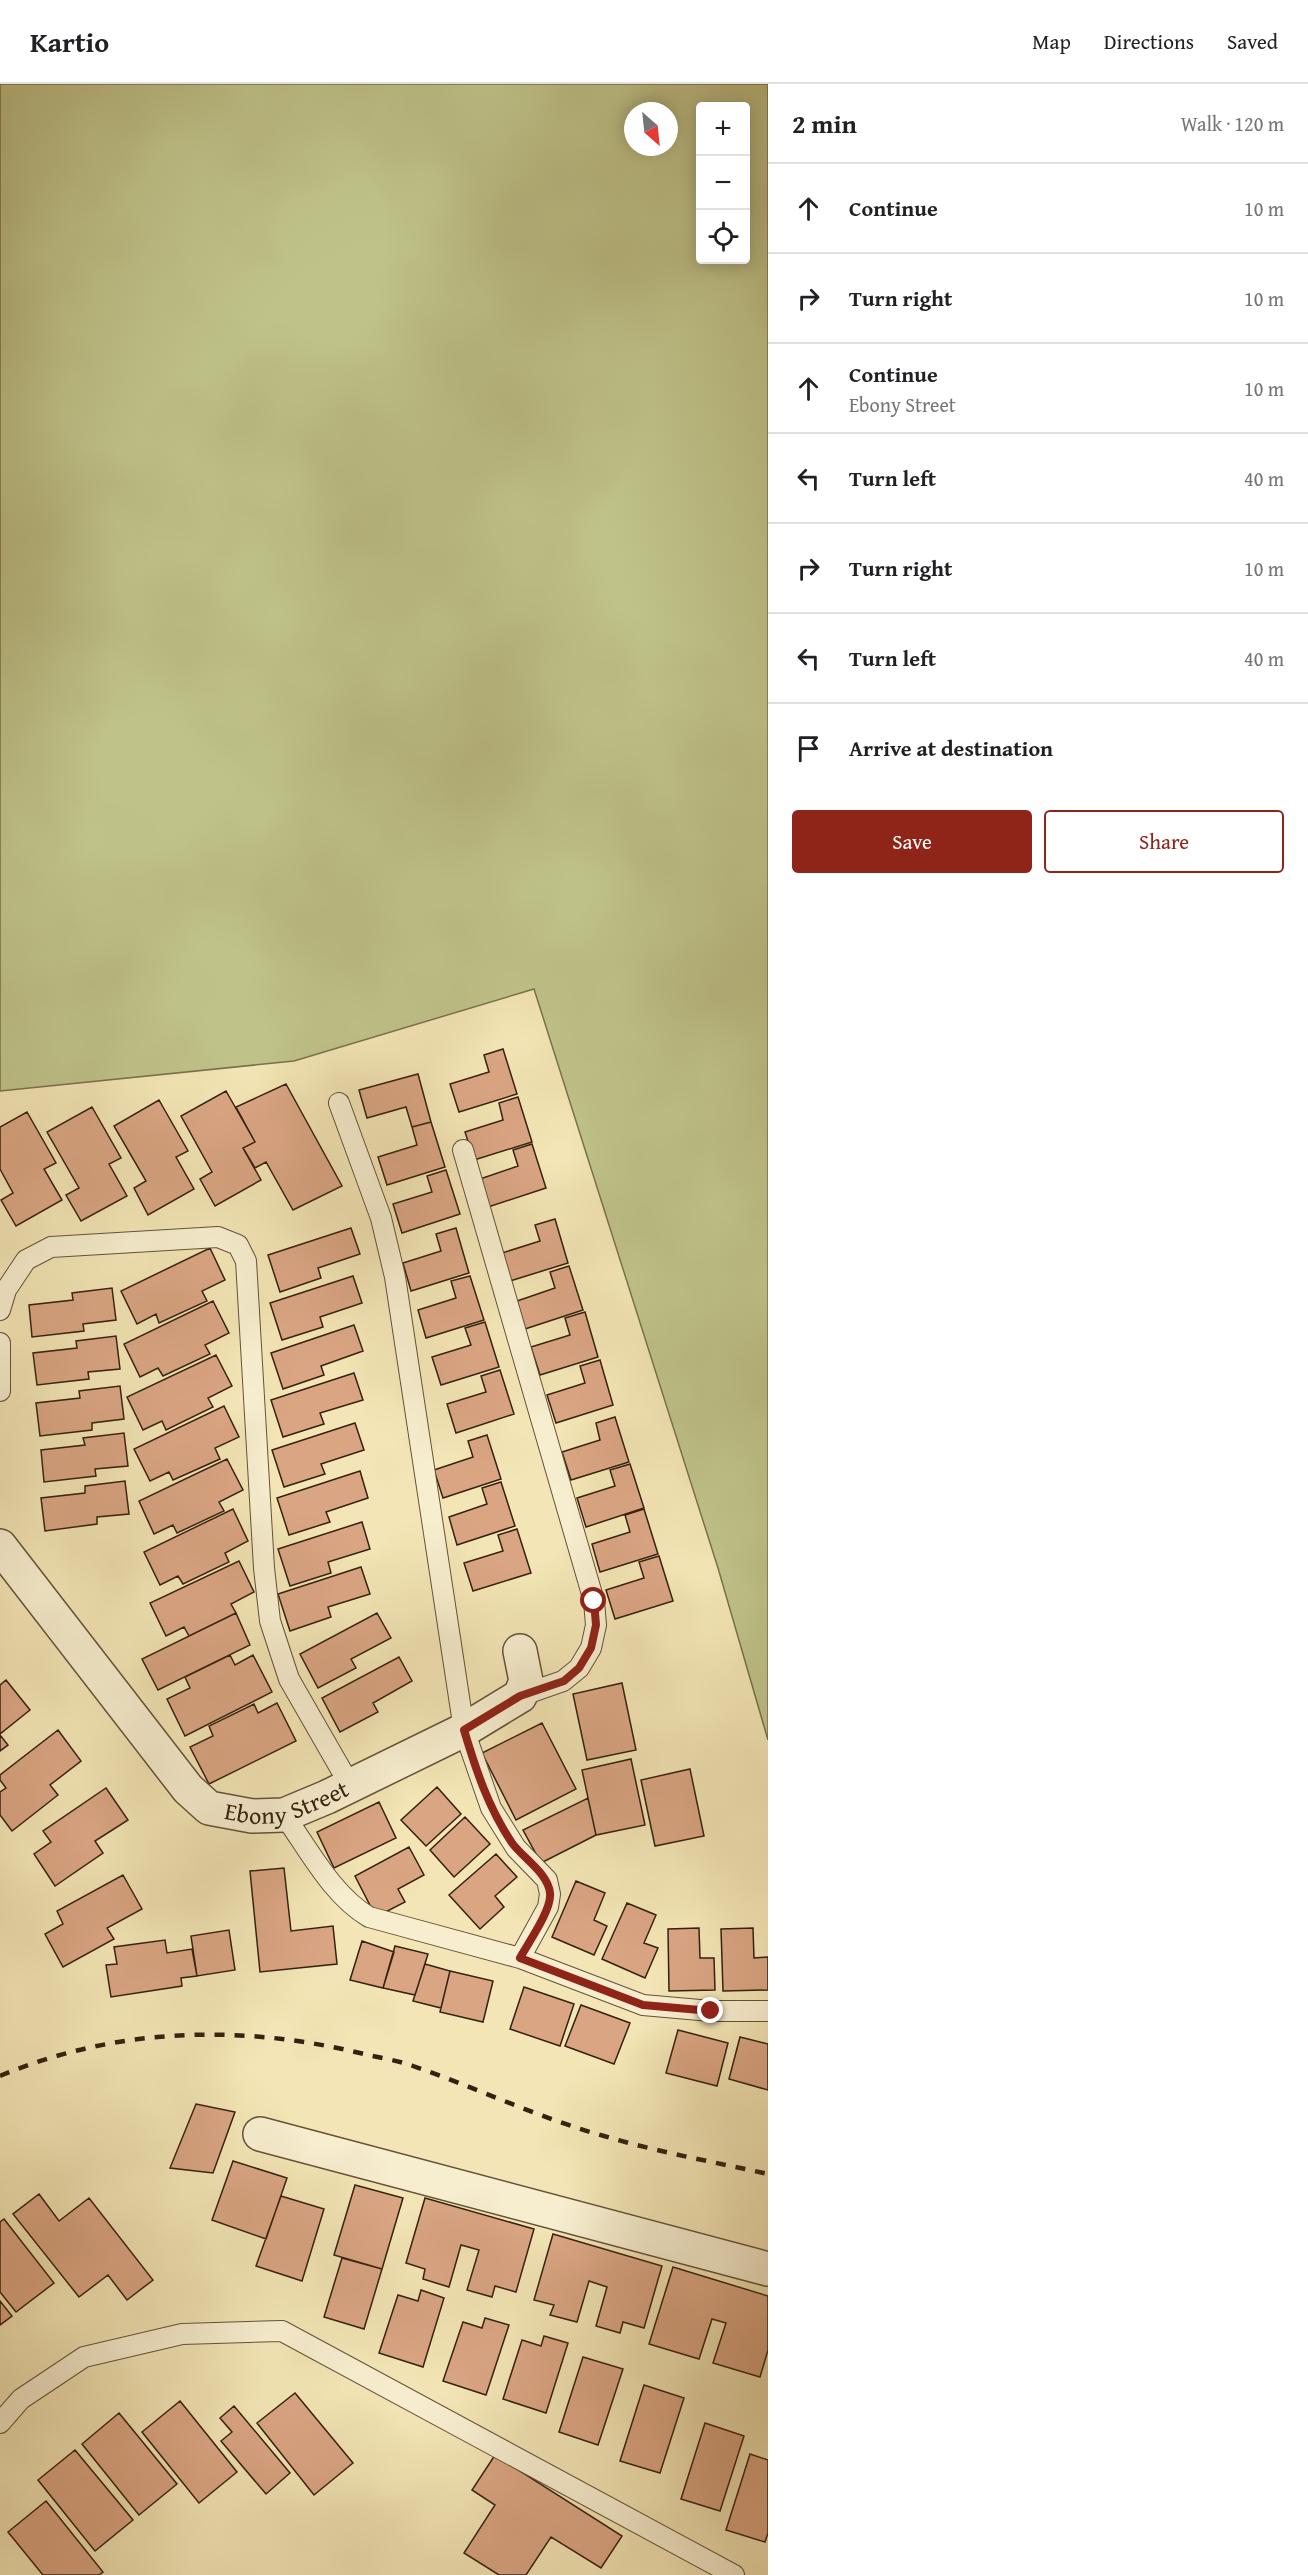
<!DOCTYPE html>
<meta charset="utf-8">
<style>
:root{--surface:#fff;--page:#f6f6f6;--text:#202124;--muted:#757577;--line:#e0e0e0;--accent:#8f2418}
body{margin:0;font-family:"Gentium Book Plus",serif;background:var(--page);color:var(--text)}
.controls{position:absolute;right:18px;top:18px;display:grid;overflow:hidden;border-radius:6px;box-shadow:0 3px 15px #0003}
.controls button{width:54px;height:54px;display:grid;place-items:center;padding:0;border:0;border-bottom:2px solid var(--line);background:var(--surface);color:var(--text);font:30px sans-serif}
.compass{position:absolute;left:624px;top:18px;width:54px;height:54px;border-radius:50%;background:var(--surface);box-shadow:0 3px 15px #0003;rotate:153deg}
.stop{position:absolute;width:18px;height:18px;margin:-14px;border:4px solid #8f2418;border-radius:50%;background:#fff}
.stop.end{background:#8f2418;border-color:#fff;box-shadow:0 2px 6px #0008}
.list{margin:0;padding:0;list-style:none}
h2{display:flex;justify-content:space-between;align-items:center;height:78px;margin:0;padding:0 24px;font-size:26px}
h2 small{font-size:20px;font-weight:400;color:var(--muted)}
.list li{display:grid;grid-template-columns:39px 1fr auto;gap:18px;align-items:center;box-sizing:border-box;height:90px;padding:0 24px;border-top:2px solid var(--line)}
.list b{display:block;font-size:22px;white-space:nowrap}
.list p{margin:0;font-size:20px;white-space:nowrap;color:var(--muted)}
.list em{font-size:20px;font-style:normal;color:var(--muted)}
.actions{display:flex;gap:12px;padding:18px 24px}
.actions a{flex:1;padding:14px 0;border:2px solid var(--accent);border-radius:6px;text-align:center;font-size:21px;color:var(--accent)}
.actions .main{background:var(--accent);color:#fff}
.icon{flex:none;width:33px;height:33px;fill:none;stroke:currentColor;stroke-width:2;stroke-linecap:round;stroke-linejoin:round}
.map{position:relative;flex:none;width:768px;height:2491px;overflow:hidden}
header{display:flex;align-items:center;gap:36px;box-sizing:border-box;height:84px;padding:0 30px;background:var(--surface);border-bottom:2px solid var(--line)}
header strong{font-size:28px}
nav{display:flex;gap:33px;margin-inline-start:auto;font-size:21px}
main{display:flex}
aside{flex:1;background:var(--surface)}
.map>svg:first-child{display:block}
.green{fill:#bfc38a;stroke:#7a724c;stroke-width:1.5;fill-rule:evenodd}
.building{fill:#daa583;stroke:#35210f;stroke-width:1.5}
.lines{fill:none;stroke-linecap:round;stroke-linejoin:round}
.service-casing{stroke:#645238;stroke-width:22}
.minor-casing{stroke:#645238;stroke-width:36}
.service{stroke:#f7eecf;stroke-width:20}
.minor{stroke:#f7eecf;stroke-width:33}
.rail{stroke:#35210f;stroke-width:4.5;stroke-dasharray:10 10;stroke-linecap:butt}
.route{stroke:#8f2418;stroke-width:8}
.labels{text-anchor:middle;stroke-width:6;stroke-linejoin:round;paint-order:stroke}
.street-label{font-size:24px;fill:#35210f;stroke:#f7eecf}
</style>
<header>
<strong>Kartio</strong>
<nav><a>Map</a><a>Directions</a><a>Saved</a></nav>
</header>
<main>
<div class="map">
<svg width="768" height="2491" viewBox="0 0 768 2491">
<rect width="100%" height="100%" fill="#f3e5b5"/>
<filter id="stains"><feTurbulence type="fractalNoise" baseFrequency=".00333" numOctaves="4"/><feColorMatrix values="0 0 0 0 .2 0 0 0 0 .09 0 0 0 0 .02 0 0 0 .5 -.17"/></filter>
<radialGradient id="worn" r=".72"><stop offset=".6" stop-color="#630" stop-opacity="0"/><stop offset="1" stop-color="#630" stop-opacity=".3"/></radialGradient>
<path class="green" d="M 0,0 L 768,0 L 768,1656 L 718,1484 L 534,905 L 294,977 L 0,1007 ZM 700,22 L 746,22 L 746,176 L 700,176 ZM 633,27 L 669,27 L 669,63 L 633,63 Z"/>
<path class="building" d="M 503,965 L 517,1010 L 459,1028 L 450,1000 L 489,988 L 484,971 Z
M 418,990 L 431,1038 L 412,1043 L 406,1023 L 367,1034 L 359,1006 Z
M 286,1000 L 342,1102 L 293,1126 L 266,1078 L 255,1084 L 243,1064 L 255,1058 L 236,1023 Z
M 226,1007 L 255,1058 L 243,1064 L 261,1096 L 215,1122 L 200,1095 L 212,1088 L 181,1032 Z
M 518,1013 L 532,1058 L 474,1076 L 465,1048 L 503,1036 L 499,1019 Z
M 159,1016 L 188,1067 L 176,1073 L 194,1105 L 148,1131 L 134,1104 L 146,1097 L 114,1042 Z
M 92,1023 L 121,1074 L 109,1080 L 127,1112 L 81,1137 L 66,1111 L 79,1104 L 47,1048 Z
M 27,1028 L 56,1079 L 44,1085 L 62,1116 L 16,1142 L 1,1116 L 13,1109 L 0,1085 L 0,1043 Z
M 431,1038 L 445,1083 L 387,1101 L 378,1073 L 417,1061 L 412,1043 Z
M 532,1060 L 546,1104 L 488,1123 L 480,1095 L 518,1082 L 513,1066 Z
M 446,1086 L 460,1130 L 402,1149 L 393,1120 L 432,1108 L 427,1092 Z
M 555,1135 L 568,1179 L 510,1197 L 502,1169 L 540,1157 L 535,1141 Z
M 351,1144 L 360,1170 L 318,1184 L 321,1194 L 280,1208 L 268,1171 Z
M 456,1144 L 469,1189 L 411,1207 L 403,1179 L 441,1167 L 436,1150 Z
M 210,1164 L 225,1196 L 202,1207 L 207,1217 L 159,1239 L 156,1230 L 137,1240 L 121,1207 Z
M 569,1182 L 583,1226 L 525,1245 L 517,1217 L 555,1204 L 550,1188 Z
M 353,1192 L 362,1219 L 320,1233 L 323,1243 L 282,1256 L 270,1219 Z
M 470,1192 L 484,1236 L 426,1254 L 418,1226 L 456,1214 L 451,1197 Z
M 112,1204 L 116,1236 L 83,1240 L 84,1247 L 32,1253 L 29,1221 L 73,1216 L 72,1209 Z
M 213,1217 L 229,1249 L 205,1261 L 210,1270 L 163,1292 L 158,1284 L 140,1293 L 124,1260 Z
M 585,1228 L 598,1273 L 540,1291 L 531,1263 L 570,1251 L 565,1234 Z
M 485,1238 L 499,1283 L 441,1301 L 432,1273 L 471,1261 L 465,1244 Z
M 354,1241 L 363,1267 L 321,1282 L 324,1291 L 283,1305 L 271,1269 Z
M 116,1252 L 120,1285 L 88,1288 L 89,1295 L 37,1301 L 33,1269 L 77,1264 L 76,1257 Z
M 216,1271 L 232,1302 L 208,1314 L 213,1323 L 166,1346 L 162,1337 L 143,1346 L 127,1313 Z
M 600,1276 L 613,1321 L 556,1339 L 547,1311 L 585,1299 L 580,1282 Z
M 500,1286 L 514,1330 L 456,1349 L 447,1320 L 486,1308 L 481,1292 Z
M 354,1289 L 363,1316 L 320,1329 L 324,1340 L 283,1353 L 271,1316 Z
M 120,1302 L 124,1335 L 92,1339 L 92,1346 L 40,1352 L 36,1319 L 80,1314 L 79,1307 Z
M 224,1322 L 239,1353 L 215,1364 L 220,1375 L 173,1396 L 169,1388 L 150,1397 L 134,1365 Z
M 615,1333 L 629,1378 L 571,1396 L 562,1368 L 600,1356 L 596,1339 Z
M 355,1339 L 364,1366 L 321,1380 L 325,1390 L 284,1403 L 272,1366 Z
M 124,1349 L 128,1382 L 95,1385 L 96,1392 L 44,1398 L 41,1366 L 85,1361 L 83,1354 Z
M 487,1351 L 501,1395 L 443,1414 L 434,1386 L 473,1373 L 468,1357 Z
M 227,1375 L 243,1406 L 219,1418 L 224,1427 L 177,1449 L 173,1441 L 154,1450 L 139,1417 Z
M 630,1380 L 644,1424 L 586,1443 L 577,1414 L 615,1402 L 610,1386 Z
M 360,1387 L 368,1414 L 326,1428 L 330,1438 L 289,1451 L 277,1414 Z
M 125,1397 L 129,1430 L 97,1433 L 97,1440 L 45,1447 L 41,1414 L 85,1409 L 85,1402 Z
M 501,1398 L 515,1442 L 457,1461 L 449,1433 L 487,1420 L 482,1404 Z
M 233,1425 L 248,1457 L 225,1469 L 229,1478 L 183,1500 L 178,1492 L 160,1501 L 144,1468 Z
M 644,1425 L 658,1470 L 600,1488 L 592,1460 L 630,1448 L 625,1431 Z
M 362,1438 L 370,1465 L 328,1478 L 331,1489 L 290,1502 L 278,1465 Z
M 517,1445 L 531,1489 L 473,1507 L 464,1479 L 503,1467 L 498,1451 Z
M 659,1472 L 673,1517 L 615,1535 L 606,1506 L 644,1494 L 639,1478 Z
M 239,1477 L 254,1508 L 231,1520 L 236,1529 L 189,1552 L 184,1543 L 166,1552 L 150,1519 Z
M 361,1483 L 370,1510 L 328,1523 L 331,1533 L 290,1547 L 278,1510 Z
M 236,1529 L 250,1561 L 158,1606 L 142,1575 Z
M 377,1529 L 391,1554 L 351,1575 L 356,1584 L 318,1604 L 300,1570 Z
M 230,1571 L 235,1581 L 253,1571 L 272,1608 L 185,1652 L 167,1615 L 190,1604 L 185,1593 Z
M 399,1573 L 412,1597 L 373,1619 L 378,1628 L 340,1648 L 322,1614 Z
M 6,1596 L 30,1626 L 0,1650 L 0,1601 Z
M 622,1599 L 636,1666 L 587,1676 L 573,1610 Z
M 277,1619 L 296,1657 L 209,1700 L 190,1663 L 213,1652 L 209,1642 L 254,1620 L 258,1629 Z
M 542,1639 L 576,1705 L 516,1736 L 482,1669 Z
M 58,1646 L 81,1677 L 50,1701 L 58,1711 L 12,1747 L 0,1731 L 0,1708 L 6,1704 L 0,1696 L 0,1691 Z
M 0,1651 L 8,1661 L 0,1667 Z
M 631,1675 L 645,1741 L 596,1751 L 582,1686 Z
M 690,1685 L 704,1752 L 655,1762 L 641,1696 Z
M 437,1703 L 461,1730 L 426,1762 L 401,1736 Z
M 106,1704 L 128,1736 L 95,1757 L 103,1769 L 55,1802 L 34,1770 L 51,1758 L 43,1747 Z
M 588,1714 L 596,1751 L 541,1779 L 523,1746 Z
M 379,1718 L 396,1754 L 334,1784 L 317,1748 Z
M 465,1733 L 490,1760 L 454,1793 L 430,1766 Z
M 409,1763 L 424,1791 L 398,1805 L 405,1818 L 376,1833 L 355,1792 Z
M 496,1770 L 517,1793 L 495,1812 L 504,1823 L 480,1845 L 449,1811 Z
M 284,1784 L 291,1847 L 333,1842 L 337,1880 L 260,1888 L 250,1787 Z
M 123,1791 L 142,1825 L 107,1844 L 114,1855 L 63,1883 L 45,1850 L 63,1840 L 57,1827 Z
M 576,1797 L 605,1809 L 594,1836 L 607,1842 L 594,1871 L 552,1853 Z
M 627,1819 L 656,1831 L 644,1859 L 658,1864 L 645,1894 L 602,1875 Z
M 699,1844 L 700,1874 L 714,1874 L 715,1906 L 669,1907 L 668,1845 Z
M 753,1844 L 754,1874 L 768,1873 L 768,1906 L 723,1907 L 721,1845 Z
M 229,1846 L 235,1886 L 197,1892 L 191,1852 Z
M 165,1856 L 167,1869 L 192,1865 L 197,1892 L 181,1894 L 182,1902 L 111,1913 L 106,1881 L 117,1880 L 114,1863 Z
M 362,1857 L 394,1868 L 383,1904 L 350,1896 Z
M 395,1862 L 428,1870 L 415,1911 L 383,1904 Z
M 425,1880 L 450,1887 L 441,1924 L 413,1917 Z
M 450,1887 L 493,1897 L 483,1938 L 440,1928 Z
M 524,1903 L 574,1920 L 560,1962 L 510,1945 Z
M 581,1921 L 630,1939 L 614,1980 L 565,1962 Z
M 678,1946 L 728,1959 L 717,2002 L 666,1989 Z
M 740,1953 L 768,1960 L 768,2006 L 729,1995 Z
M 196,2020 L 235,2028 L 213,2089 L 170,2084 Z
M 233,2077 L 287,2094 L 266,2155 L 212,2136 Z
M 355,2101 L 403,2114 L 382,2185 L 334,2171 Z
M 39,2110 L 59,2137 L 89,2114 L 153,2196 L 127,2216 L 108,2191 L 79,2213 L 13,2130 Z
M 281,2112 L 324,2125 L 302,2197 L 256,2182 Z
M 425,2114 L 534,2145 L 516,2208 L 495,2202 L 492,2213 L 467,2206 L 479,2166 L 461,2161 L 449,2203 L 423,2195 L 425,2185 L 406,2179 Z
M 4,2135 L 54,2199 L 16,2228 L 0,2208 L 0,2138 Z
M 553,2150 L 662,2182 L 644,2244 L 623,2238 L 620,2249 L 596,2242 L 607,2203 L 589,2197 L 577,2238 L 550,2231 L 554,2221 L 534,2216 Z
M 342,2174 L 382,2185 L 364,2245 L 324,2233 Z
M 673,2183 L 768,2212 L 768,2266 L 760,2293 L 713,2279 L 726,2239 L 712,2235 L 699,2275 L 649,2260 Z
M 421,2206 L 444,2214 L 423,2283 L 379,2269 L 398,2211 L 418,2217 Z
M 0,2217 L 12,2232 L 0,2241 Z
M 485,2234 L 509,2241 L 486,2311 L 443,2297 L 463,2238 L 482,2244 Z
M 544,2252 L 568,2259 L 546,2329 L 503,2315 L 522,2256 L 541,2262 Z
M 583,2273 L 623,2285 L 598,2361 L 559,2348 Z
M 644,2301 L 684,2314 L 660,2389 L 620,2377 Z
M 295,2309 L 353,2379 L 314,2411 L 257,2339 Z
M 180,2317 L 237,2388 L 199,2419 L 142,2348 Z
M 234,2322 L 290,2389 L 266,2410 L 221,2357 L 232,2348 L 220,2334 Z
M 119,2329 L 177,2400 L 139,2431 L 82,2360 Z
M 705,2339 L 744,2352 L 720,2427 L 681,2415 Z
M 75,2366 L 133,2436 L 95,2467 L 38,2396 Z
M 750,2370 L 768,2376 L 768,2449 L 765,2458 L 726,2446 Z
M 495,2371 L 622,2452 L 601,2484 L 551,2453 L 526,2491 L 499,2491 L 464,2469 L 495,2421 L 472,2406 Z
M 46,2417 L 103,2488 L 99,2491 L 43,2491 L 8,2448 Z"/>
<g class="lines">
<g class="service-casing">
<path id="service" d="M 339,1019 L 381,1134 L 395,1193 L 464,1646 L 491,1724 L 516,1764 L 547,1796 L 550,1810 L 548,1823 L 520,1874
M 463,1066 L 594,1517 L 596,1541 L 591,1564 L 579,1584 L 563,1597 L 520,1612
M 0,1226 L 6,1206 L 26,1176 L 51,1163 L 218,1153 L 238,1161 L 246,1177 L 264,1484 L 270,1537 L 289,1595 L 351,1703
M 0,1259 L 0,1307
M 284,1731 C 309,1766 332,1811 369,1833 L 520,1874 L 643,1921 L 711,1927 L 768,1927
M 0,2339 L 21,2315 L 84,2273 L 182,2250 L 282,2247 L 734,2491"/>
</g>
<g class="minor-casing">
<g id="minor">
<path id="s1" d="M 0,1462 L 188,1705 L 209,1724 L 252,1732 L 284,1731 L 327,1713 L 464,1646 L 520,1612 L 526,1597 L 520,1567"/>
<path d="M 260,2050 L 768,2185"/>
</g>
</g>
<use href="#service" class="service"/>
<use href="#minor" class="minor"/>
<path class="rail" d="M 0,1992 C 117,1943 242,1940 364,1970 C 380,1974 397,1976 413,1982 C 477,2004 539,2034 604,2052 C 658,2068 714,2078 768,2090"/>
</g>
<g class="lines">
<path class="route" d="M 594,1517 L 596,1541 L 591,1564 L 579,1584 L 564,1597 L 520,1612 L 464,1646 C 476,1686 488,1723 512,1759 C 523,1774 548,1789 550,1809 C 552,1826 528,1859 520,1874 L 643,1921 L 711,1927"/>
</g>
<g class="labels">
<g class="street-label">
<text dy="8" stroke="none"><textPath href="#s1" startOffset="416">Ebony Street</textPath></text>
</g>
</g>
<rect width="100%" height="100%" filter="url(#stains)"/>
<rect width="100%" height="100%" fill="url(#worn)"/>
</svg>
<div class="controls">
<button>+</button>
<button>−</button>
<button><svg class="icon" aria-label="locate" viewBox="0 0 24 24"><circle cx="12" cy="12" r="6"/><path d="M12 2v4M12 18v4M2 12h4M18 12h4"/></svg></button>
</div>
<svg class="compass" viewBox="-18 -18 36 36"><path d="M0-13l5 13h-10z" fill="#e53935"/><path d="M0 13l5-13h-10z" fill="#757577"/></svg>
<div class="stop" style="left:594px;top:1517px"></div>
<div class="stop end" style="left:711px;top:1927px"></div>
</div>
<aside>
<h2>2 min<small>Walk · 120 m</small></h2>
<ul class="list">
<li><svg class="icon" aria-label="ahead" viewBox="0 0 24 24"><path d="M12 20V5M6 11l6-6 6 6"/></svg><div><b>Continue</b></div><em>10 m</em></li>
<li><svg class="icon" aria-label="right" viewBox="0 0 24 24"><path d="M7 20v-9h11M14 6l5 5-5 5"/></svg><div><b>Turn right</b></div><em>10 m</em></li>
<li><svg class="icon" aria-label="ahead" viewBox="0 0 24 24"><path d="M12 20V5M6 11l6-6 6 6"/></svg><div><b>Continue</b><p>Ebony Street</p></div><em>10 m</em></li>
<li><svg class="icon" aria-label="left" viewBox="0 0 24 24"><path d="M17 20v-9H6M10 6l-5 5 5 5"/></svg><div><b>Turn left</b></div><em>40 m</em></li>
<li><svg class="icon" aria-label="right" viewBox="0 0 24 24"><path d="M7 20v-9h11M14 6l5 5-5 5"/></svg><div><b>Turn right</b></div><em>10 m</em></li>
<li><svg class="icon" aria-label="left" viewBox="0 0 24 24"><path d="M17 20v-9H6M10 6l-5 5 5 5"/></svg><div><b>Turn left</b></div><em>40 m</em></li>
<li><svg class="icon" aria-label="arrive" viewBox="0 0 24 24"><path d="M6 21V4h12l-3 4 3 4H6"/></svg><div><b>Arrive at destination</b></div></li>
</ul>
<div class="actions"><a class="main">Save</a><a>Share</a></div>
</aside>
</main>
